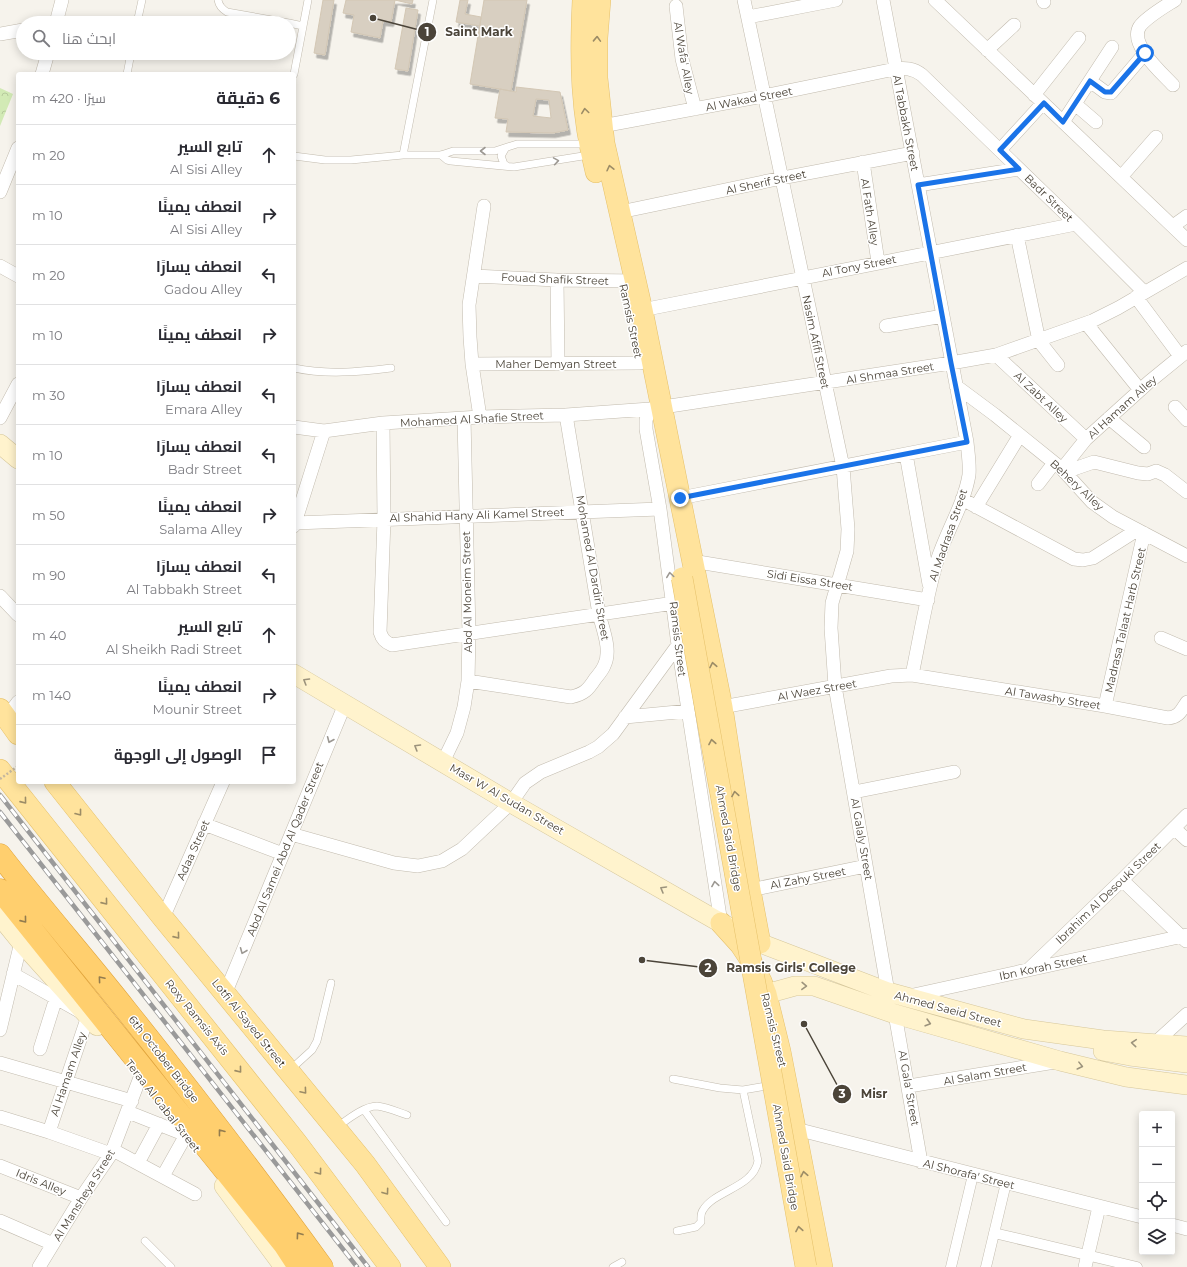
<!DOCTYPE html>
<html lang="ar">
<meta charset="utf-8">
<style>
:root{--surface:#fff;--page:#f7f7f7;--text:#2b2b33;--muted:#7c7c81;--line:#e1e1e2}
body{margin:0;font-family:Montserrat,Cairo,sans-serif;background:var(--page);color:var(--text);direction:rtl}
.controls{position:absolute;right:12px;bottom:12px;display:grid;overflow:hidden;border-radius:4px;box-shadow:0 2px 10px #0003}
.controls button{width:36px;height:36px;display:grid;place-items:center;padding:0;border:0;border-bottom:1px solid var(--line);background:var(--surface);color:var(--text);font:20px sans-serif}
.stop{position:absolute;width:12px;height:12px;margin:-9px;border:3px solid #1a73e8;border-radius:50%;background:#fff}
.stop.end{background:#1a73e8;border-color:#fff;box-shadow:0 1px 4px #0008}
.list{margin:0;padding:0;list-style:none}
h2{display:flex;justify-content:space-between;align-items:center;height:52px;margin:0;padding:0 16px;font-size:17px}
h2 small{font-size:13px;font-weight:400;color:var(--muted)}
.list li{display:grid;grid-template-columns:26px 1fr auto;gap:12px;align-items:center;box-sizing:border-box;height:60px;padding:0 16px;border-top:1px solid var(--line)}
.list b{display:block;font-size:15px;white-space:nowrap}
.list p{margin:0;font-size:13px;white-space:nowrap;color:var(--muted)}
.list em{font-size:13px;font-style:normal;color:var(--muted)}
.icon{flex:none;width:22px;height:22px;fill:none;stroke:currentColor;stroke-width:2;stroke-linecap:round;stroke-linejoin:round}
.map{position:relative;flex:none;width:1187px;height:1267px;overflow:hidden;direction:ltr}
.search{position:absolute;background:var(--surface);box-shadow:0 2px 10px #0003;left:16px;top:16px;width:280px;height:44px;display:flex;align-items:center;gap:10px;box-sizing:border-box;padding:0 14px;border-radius:22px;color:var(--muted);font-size:15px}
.panel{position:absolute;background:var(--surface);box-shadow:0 2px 10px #0003;left:16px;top:72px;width:280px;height:712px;border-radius:4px;direction:rtl}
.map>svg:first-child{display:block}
.park{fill:url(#park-crowns)}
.building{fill:#d8cfc1;stroke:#d3c7b4;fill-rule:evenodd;filter:url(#shadow)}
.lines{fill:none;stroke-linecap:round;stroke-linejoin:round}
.service-casing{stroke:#c2bbae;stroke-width:8}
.pedestrian-casing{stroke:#c2bbae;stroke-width:11}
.minor-casing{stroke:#c2bbae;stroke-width:14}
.secondary-casing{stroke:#d6c79b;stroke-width:20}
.primary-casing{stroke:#e6c16a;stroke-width:22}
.motorway-casing{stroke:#e0a43c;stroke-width:23}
.service{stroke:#fff;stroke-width:7}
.pedestrian{stroke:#fff;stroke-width:10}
.minor{stroke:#fff;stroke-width:13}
.secondary{stroke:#fff3cd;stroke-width:19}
.primary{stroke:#ffe39c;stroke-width:21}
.motorway{stroke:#ffcf6e;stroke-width:22}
.rail-casing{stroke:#9a9a9a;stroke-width:4.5}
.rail{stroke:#fff;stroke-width:3;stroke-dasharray:9;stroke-linecap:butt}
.primary-bridge-casing{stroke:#e6c16a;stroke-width:22;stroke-linecap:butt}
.path-bridge{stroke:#c4b79f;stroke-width:2.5;stroke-dasharray:2 2;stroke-linecap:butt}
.primary-bridge{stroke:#ffe39c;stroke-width:21}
.oneway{stroke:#9c8c66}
.oneway2{stroke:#9c9892}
.oneway3{stroke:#9c937c}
.oneway4{stroke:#937c4e}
.route{stroke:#1a73e8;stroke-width:5}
.labels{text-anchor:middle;stroke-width:3;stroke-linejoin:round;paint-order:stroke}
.street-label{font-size:11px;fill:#4b4439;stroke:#fff}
.leader{fill:none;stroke:#4b4439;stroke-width:1.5}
.callout-dot{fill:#4b4439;stroke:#fff;stroke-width:1.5}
.mark-label{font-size:12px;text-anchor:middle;font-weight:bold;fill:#fff}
.callout-label{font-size:12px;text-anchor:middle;font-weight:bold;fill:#4b4439;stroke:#fff;stroke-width:3;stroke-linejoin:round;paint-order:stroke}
</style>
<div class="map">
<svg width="1187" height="1267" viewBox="0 0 1187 1267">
<defs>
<pattern id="park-crowns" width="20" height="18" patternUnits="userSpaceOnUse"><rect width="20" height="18" fill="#d2eab5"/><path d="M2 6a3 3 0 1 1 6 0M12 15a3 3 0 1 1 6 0" fill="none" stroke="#b6ca9c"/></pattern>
<filter id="shadow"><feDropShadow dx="2.5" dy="4.5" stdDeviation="0" flood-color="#0004"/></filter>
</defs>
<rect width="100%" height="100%" fill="#f6f3ec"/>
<path class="park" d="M 0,88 L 13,94 L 0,126 Z"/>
<path class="building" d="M 323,0 L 334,0 L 325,55 L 314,53 Z
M 346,0 L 395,0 L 391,22 L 383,21 L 380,38 L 351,32 L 354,15 L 343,13 Z
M 395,0 L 413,0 L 412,4 Z
M 460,0 L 468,0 L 465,14 L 481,17 L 480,26 L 456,22 Z
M 484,0 L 527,0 L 511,91 L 470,84 Z
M 406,8 L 418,10 L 408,71 L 395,69 Z
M 516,87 L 560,92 L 568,130 L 553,133 L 506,132 L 508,119 L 495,118 L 500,89 L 516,92 ZM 536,99 L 549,100 L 551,118 L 533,116 Z"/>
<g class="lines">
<g class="service-casing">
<path id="service" d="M 218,0 C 219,6 222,9 227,12 L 289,23
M 137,23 L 142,0
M 289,23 L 303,26
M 127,74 L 131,53
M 294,74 L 308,0
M 505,149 L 501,156 L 504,164 L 507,166
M 403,155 L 433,0
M 441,155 L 447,160 L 451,161 L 514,167 L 589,155
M 294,156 L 325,160 L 351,160 L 403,155 L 441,155 L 453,151 L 495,151 L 517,144 L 587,144
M 294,368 C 326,375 358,372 391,368
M 290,1070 L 312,1050 L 317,1041 L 331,983
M 673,1079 L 720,1088 L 743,1090 L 772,1085
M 364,1110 L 446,1222
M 337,1127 C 347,1120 364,1106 377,1106 C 387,1107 398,1112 407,1115
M 677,1231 L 696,1227 L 701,1222 C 701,1218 700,1214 703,1210 C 715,1190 753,1188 758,1161 L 743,1090
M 145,1241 L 171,1267
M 613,1267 L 622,1262"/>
</g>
<g class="pedestrian-casing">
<path id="pedestrian" d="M 994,1233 L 1137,1267
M 951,1267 L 973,1175
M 986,1267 L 1006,1183"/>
</g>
<g class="minor-casing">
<path id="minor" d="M 744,0 L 843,467 L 848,529 L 847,551 L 832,603 L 831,628 L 835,686 L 888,992
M 883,0 L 967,442 C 968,453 970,464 969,475 C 964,505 946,532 937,561 C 926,598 920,637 912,675
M 935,0 L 1187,240
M 1043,0 L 1044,2
M 676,6 L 682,59 L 695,109
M 748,17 L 836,0
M 56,23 L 62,0
M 0,34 L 23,30
M 987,50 L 1014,25
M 42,74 L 48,53
M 1090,81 L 1105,92 L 1111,93 L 1145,53
M 1173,85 C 1162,73 1128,44 1140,26 C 1148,16 1164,7 1175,0
M 1034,95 L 1079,38
M 1075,104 L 1096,122
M 1063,122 L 1112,47
M 602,126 L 764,96 L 895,69 C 905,68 913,68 922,75 L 1076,224 L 1144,292
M 1000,150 L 1043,103
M 863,162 L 878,262
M 1121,177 L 1156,137
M 918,185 L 1019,169
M 0,192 L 18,148
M 620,212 L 782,178 L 913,153
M 1173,226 L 1187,216
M 1017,235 L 1039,341 L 1058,365
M 0,266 L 18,276
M 474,276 L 557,280 L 636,281
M 557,280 L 558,364
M 1136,297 L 1180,356
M 642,310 L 1076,224
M 1086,323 L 1140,390
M 886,326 L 943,316
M 996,355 L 1086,439
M 472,364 L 640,363
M 956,386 L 995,415 L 1062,469 L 1092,502 L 1113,517 L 1187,556
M 1175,407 L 1187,420
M 650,409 L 646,420 L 646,429 L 660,509 L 678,645 L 721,923
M 480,417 L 472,364 L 470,337 L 469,305 L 484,206
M 0,418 L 18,384
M 1109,418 L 1144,447
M 383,423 L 384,519 L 380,632 C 382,639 385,642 392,645 L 674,603
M 294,427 L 324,431 L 383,423 L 480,417 L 566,415 L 650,409 L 951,363 L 996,355 L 1092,321 L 1118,308 L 1187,268
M 906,454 L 929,584
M 1062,469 L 1086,439 L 1149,382 L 1187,351
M 1065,472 L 1094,462 L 1138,473 L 1148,474 L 1156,471 L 1165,475 L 1187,492
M 1038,484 L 1054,463
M 680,498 L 967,442
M 962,499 L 1074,559 L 1083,560 L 1093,558 L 1137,530
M 976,507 L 1020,435
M 295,523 L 660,509
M 294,526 L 324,431
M 692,561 L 928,600
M 0,596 L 18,615
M 1161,638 L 1187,649
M 468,681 L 571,697 C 584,694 588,690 595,679 C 598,675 602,671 604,666 C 612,651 603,630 599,614 L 566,415
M 1105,706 L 1144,533
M 722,707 L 891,676 L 912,675 L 1105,706 L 1168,718 C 1179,717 1181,711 1187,702
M 625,717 L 688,711
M 6,718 L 18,702
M 443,762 L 457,733 L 464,707 L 468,681 L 469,633 L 464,418
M 854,792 L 954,772
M 204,824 L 283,854
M 1174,828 L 1187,840
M 291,834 L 394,863 L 418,866 L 442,861 L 462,849 L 511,803 L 525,783 L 541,772 L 589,752 L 598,747 L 613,734 L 678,645
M 1122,880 L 1186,941
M 750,890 L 866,866
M 163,918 L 223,782
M 1028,970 L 1122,880 L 1187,815
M 13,974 L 88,1016 L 49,1132
M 225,994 L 345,704
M 909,996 L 1187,935
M 895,1014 L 921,1162
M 0,1030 L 21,942
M 1154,1044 L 1187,1014
M 40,1049 L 56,998
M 0,1063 L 132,1101
M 909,1086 L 1055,1062
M 128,1112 L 186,1135 L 163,1176
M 0,1117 L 49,1132 L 111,1154
M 796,1129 L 1142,1217
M 113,1150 L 195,1194
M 138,1163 L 159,1124
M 0,1166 L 81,1198
M 0,1221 L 53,1244
M 1172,1225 L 1187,1229
M 39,1267 L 81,1198 L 111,1154 L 141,1075
M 1085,1267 L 1099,1207"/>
</g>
<g class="secondary-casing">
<path id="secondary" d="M 0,444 L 18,459
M 294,674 L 511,803 L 721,923 L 760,943 L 888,992 L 1024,1029 L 1103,1040 L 1187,1046
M 0,916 L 21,942 L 97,1026
M 766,994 L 795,986 L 814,986 L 895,1014 L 1060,1061 L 1126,1077 L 1187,1085
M 1103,1051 L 1130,1056 L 1187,1063
M 224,1186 L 284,1267"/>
</g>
<g class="primary-casing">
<path id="primary" d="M 583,0 C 580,60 581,113 596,172
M 600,0 L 597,38 L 597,78 L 604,143 L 642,310 L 722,707 L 750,890 L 760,943
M 0,709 L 18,734
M 0,770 L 297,1143 L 390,1267
M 55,782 L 163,918 L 365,1164 L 440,1267
M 721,923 L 740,944 L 748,956 L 761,981 L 766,994 L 780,1051 L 822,1267"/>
</g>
<g class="motorway-casing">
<path id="motorway" d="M 0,855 C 41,908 85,958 126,1010 C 193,1094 259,1180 322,1267
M 0,890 L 284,1244 L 299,1267"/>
</g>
<use href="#service" class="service"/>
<use href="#pedestrian" class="pedestrian"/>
<use href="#minor" class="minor"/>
<use href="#secondary" class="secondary"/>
<use href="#primary" class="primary"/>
<use href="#motorway" class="motorway"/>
<g class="rail-casing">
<path id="rail" d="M 0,795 L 368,1267
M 0,812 L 357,1267"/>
</g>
<use href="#rail" class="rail"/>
<g class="primary-bridge-casing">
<path id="primary-bridge" d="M 682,578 L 806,1267"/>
</g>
<path class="path-bridge" d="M 0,779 L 18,766"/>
<use href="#primary-bridge" class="primary-bridge"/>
</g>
<defs><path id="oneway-chevron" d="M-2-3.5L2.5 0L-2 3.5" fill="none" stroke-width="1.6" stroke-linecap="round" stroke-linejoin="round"/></defs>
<g class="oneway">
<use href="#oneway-chevron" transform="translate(597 39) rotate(-88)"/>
<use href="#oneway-chevron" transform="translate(585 111) rotate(-98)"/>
<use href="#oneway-chevron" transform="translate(610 168) rotate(-103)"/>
<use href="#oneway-chevron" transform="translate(713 665) rotate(-101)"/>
<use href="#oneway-chevron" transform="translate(712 742) rotate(-100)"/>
<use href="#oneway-chevron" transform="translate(735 794) rotate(-99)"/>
<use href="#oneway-chevron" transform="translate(24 801) rotate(51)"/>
<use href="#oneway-chevron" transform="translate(79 813) rotate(52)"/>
<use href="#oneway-chevron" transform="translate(105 902) rotate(51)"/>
<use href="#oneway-chevron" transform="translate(177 936) rotate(51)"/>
<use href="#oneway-chevron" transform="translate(239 1070) rotate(51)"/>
<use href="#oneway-chevron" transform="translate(304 1091) rotate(50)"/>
<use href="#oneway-chevron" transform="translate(319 1172) rotate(53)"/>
<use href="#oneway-chevron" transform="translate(804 1174) rotate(-101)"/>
<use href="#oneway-chevron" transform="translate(386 1192) rotate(54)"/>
<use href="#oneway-chevron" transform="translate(799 1229) rotate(-100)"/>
</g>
<g class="oneway2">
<use href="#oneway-chevron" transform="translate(483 151) rotate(-180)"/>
<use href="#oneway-chevron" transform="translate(556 161) rotate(-9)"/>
<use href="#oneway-chevron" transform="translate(670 575) rotate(-98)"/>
<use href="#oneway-chevron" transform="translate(330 740) rotate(113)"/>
<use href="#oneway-chevron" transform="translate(715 884) rotate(-99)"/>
<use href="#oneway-chevron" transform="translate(243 951) rotate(112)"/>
</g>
<g class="oneway3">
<use href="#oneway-chevron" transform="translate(306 681) rotate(-149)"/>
<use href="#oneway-chevron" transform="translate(417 747) rotate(-149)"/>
<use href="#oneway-chevron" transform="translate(663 889) rotate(-150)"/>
<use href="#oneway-chevron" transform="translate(804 986) rotate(2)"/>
<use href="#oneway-chevron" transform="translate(928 1023) rotate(16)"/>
<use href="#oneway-chevron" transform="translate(1134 1043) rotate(-175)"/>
<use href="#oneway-chevron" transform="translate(1080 1066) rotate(14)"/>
</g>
<g class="oneway4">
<use href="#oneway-chevron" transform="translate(24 920) rotate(51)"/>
<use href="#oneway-chevron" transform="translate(101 979) rotate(-130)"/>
<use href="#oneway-chevron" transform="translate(221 1132) rotate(-128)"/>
<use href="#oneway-chevron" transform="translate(299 1235) rotate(-126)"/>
</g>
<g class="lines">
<path class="route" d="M 680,498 L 967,442 L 951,363 L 918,185 L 1019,169 L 1000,150 L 1044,103 L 1063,122 L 1090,81 L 1105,92 L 1111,92 L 1145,53"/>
</g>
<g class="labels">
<g class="street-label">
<text transform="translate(684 58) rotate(80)" y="4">Al Wafa' Alley</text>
<text transform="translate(749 99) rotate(-11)" y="4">Al Wakad Street</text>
<text transform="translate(906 123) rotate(79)" y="4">Al Tabbakh Street</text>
<text transform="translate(766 182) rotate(-12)" y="4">Al Sherif Street</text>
<text transform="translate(1049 198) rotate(44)" y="4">Badr Street</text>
<text transform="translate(870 212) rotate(81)" y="4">Al Fath Alley</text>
<text transform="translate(859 266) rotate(-11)" y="4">Al Tony Street</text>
<text transform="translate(555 279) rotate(2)" y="4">Fouad Shafik Street</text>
<text transform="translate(631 321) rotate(78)" y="4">Ramsis Street</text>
<text transform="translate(816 342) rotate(78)" y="4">Nasim Afifi Street</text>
<text x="556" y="368">Maher Demyan Street</text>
<text transform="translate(890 373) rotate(-9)" y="4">Al Shmaa Street</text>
<text transform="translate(1041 397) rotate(43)" y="4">Al Zabt Alley</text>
<text transform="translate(1122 407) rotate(-42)" y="4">Al Hamam Alley</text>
<text transform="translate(472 419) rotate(-3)" y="4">Mohamed Al Shafie Street</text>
<text transform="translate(1077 485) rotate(43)" y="4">Behery Alley</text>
<text transform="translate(477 515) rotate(-2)" y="4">Al Shahid Hany Ali Kamel Street</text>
<text transform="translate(948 535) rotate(-71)" y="4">Al Madrasa Street</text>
<text transform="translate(593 568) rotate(80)" y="4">Mohamed Al Dardiri Street</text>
<text transform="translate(810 580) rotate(9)" y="4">Sidi Eissa Street</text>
<text transform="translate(467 592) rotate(-91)" y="4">Abd Al Moneim Street</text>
<text transform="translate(1125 620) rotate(-77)" y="4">Madrasa Talaat Harb Street</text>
<text transform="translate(678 639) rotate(83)" y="4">Ramsis Street</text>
<text transform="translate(817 690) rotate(-10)" y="4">Al Waez Street</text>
<text transform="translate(1053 698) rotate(9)" y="4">Al Tawashy Street</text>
<text transform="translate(507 799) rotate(30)" y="4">Masr W Al Sudan Street</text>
<text transform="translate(729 838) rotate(80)" y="4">Ahmed Said Bridge</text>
<text transform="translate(862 839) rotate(80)" y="4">Al Galaly Street</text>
<text transform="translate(285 849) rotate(-68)" y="4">Abd Al Samei Abd Al Qader Street</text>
<text transform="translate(193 850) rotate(-66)" y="4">Adaa Street</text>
<text transform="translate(808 878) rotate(-11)" y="4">Al Zahy Street</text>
<text transform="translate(1108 893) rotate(-44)" y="4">Ibrahim Al Desouki Street</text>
<text transform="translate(1043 967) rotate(-12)" y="4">Ibn Korah Street</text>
<text transform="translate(948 1009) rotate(15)" y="4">Ahmed Saeid Street</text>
<text transform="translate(197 1017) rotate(51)" y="4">Roxy Ramsis Axis</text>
<text transform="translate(249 1023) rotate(51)" y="4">Lotfi Al Sayed Street</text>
<text transform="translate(774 1030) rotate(76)" y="4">Ramsis Street</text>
<text transform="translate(164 1059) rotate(52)" y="4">6th October Bridge</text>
<text transform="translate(68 1074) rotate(-71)" y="4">Al Hamam Alley</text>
<text transform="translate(985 1074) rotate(-10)" y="4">Al Salam Street</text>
<text transform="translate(909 1088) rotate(80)" y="4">Al Gala' Street</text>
<text transform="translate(163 1106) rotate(52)" y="4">Teraa Al Gabal Street</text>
<text transform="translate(786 1157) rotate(80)" y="4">Ahmed Said Bridge</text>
<text transform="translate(969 1174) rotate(14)" y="4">Al Shorafa' Street</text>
<text transform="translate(41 1182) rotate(22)" y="4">Idris Alley</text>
<text transform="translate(84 1195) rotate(-58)" y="4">Al Mansheya Street</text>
</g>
</g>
<path class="leader" d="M373 18L427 32M642 960L708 968M804 1024L842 1094"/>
<g class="callout-dot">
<circle cx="373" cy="18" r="4"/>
<circle cx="642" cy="960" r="4"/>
<circle cx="804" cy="1024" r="4"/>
<circle cx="427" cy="32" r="10"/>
<circle cx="708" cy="968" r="10"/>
<circle cx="842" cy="1094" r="10"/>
</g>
<g class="mark-label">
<text x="427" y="36">1</text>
<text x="708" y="972">2</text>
<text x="842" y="1098">3</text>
</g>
<g class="callout-label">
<text x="479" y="36">Saint Mark</text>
<text x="791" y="972">Ramsis Girls' College</text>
<text x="874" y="1098">Misr</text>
</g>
</svg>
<div class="controls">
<button>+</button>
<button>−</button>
<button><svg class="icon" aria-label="locate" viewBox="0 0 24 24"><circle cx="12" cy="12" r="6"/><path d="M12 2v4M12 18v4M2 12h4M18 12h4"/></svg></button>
<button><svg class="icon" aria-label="layers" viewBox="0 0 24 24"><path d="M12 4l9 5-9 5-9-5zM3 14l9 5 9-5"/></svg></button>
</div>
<div class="stop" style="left:1145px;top:53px"></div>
<div class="stop end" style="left:680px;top:498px"></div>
<div class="search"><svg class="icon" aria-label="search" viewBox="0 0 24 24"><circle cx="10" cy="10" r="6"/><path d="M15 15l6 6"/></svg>ابحث هنا</div>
<section class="panel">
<h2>6 دقيقة<small>سيرًا · 420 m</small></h2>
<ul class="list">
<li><svg class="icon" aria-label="ahead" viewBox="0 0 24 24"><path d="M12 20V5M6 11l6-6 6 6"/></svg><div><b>تابع السير</b><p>Al Sisi Alley</p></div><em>20 m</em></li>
<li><svg class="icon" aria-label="right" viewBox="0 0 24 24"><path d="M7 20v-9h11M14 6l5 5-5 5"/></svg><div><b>انعطف يمينًا</b><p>Al Sisi Alley</p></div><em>10 m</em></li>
<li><svg class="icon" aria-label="left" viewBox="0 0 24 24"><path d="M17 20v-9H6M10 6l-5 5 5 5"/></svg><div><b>انعطف يسارًا</b><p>Gadou Alley</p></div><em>20 m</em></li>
<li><svg class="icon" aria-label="right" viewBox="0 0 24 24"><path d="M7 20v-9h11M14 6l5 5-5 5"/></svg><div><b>انعطف يمينًا</b></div><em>10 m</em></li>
<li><svg class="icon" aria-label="left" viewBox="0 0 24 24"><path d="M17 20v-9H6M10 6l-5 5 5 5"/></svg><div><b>انعطف يسارًا</b><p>Emara Alley</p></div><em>30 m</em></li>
<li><svg class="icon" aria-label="left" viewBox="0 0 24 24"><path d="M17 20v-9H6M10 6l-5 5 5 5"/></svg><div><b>انعطف يسارًا</b><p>Badr Street</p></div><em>10 m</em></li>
<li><svg class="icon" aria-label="right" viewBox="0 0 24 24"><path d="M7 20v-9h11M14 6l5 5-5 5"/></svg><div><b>انعطف يمينًا</b><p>Salama Alley</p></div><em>50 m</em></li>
<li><svg class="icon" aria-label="left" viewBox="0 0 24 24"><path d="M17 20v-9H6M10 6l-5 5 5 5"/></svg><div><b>انعطف يسارًا</b><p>Al Tabbakh Street</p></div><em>90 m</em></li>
<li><svg class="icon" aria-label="ahead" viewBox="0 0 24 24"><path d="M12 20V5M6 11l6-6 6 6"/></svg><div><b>تابع السير</b><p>Al Sheikh Radi Street</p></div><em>40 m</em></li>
<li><svg class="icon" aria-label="right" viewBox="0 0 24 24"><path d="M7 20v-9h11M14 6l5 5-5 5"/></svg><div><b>انعطف يمينًا</b><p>Mounir Street</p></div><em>140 m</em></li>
<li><svg class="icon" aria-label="arrive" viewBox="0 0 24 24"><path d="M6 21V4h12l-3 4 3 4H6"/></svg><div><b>الوصول إلى الوجهة</b></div></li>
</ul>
</section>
</div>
